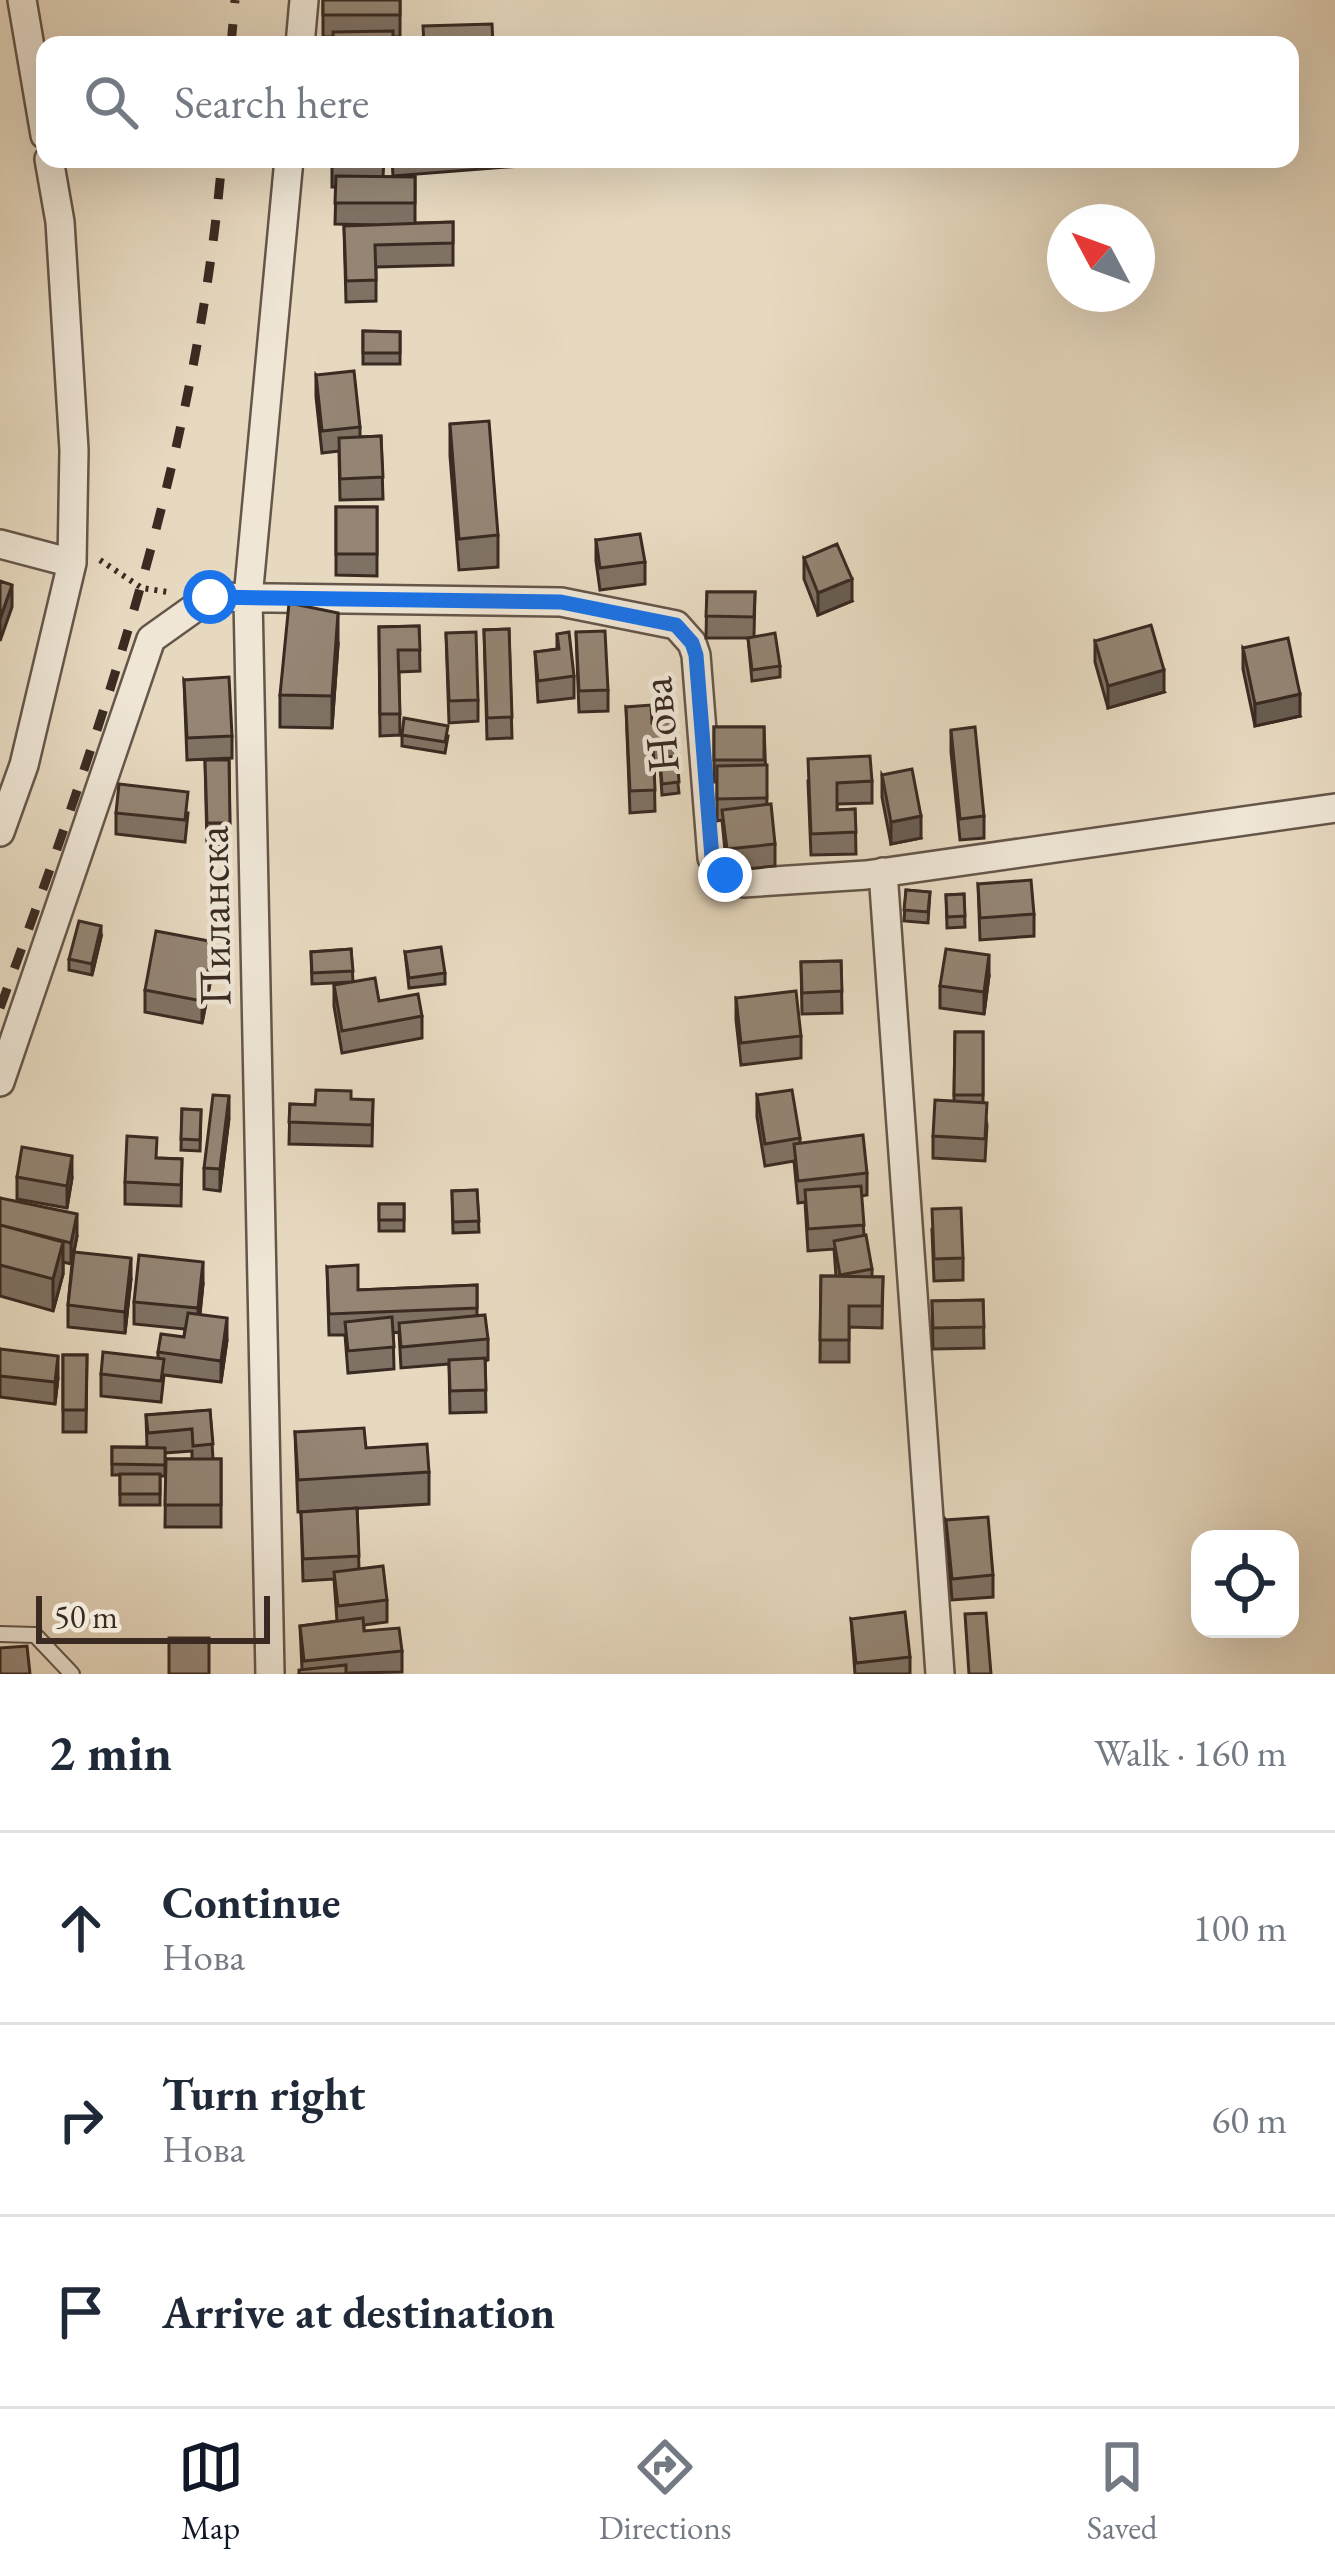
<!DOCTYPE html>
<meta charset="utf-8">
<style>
:root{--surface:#fff;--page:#f2f2f3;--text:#1f2937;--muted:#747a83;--line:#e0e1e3;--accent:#111827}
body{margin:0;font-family:"EB Garamond",serif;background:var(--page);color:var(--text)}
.controls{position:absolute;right:36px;bottom:36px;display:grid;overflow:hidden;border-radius:24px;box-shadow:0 12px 48px #0002}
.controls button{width:108px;height:108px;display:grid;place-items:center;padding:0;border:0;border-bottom:3px solid var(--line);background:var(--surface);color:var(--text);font:60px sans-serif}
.compass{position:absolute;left:1047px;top:204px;width:108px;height:108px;border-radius:50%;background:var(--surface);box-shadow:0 12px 48px #0002;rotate:311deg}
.scale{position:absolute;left:36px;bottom:30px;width:234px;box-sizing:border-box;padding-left:12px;border:6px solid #3a2a22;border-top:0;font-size:33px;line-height:42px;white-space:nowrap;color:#3a2a22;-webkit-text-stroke:9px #efe6d6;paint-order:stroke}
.stop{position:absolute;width:36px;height:36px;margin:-27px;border:9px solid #1a73e8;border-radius:50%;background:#fff}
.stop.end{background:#1a73e8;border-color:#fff;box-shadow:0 3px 12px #0008}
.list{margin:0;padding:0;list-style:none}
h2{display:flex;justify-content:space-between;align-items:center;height:156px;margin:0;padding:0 48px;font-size:51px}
h2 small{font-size:39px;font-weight:400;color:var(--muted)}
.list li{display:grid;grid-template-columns:78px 1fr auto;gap:36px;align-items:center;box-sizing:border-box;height:192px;padding:0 48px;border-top:3px solid var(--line)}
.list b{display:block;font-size:45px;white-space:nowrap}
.list p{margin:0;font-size:39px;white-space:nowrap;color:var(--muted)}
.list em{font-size:39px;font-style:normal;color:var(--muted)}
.icon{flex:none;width:66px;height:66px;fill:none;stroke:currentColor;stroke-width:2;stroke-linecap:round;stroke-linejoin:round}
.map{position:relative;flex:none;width:1335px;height:1674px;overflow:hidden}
.search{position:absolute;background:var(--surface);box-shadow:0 12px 48px #0002;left:36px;right:36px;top:36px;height:132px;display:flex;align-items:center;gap:30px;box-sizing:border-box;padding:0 42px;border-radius:24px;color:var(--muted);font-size:45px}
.sheet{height:732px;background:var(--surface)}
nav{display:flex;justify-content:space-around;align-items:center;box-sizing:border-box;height:168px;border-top:3px solid var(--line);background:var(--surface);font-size:33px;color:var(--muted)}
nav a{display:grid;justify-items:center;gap:6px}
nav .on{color:var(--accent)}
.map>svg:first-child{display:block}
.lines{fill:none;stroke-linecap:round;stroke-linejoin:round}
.service-casing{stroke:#65564a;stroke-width:18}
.minor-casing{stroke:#65564a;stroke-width:32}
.path{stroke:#3a2a22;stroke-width:6;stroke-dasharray:3 6;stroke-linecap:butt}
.service{stroke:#efe6d6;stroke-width:14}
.minor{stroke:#efe6d6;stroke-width:27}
.rail{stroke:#3a2a22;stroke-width:9;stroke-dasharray:21 21;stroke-linecap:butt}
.wall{fill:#7f7264;stroke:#3a2a22;stroke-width:3}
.shaded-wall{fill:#685d51;stroke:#3a2a22;stroke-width:3}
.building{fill:#948574;stroke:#3a2a22;stroke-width:3}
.route{stroke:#1a73e8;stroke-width:15}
.labels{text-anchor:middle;stroke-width:9;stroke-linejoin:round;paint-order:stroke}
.street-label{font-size:45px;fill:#3a2a22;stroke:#efe6d6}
</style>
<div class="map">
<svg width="1335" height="1674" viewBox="0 0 1335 1674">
<rect width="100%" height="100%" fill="#e7d9c0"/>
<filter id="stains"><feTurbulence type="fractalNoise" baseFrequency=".00167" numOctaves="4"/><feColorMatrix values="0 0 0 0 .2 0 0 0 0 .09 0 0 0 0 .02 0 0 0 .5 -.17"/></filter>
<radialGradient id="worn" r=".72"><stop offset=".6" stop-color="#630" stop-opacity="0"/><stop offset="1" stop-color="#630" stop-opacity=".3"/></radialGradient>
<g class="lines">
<g class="service-casing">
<path id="service" d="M 0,1634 L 35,1635 L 72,1674"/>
</g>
<g class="minor-casing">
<path id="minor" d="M 22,0 L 45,135
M 300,45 L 304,0
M 0,544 L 72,563
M 0,832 L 24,765 L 72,563 L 74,450 L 60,222 L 49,159
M 883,872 L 940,1674
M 0,1082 L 151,639 L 210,597 L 561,602 L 676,625 L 692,643 L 696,655 L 712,858 L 725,875 L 743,883 L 866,875 L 1335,808
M 270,1674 L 248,598 L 289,159"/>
</g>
<path class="path" d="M 100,560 L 142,588 L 168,592"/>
<use href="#service" class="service"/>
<use href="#minor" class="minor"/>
<path class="rail" d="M 231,45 L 235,0
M 0,1008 C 101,732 197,453 222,159"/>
</g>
<path class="wall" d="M 323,0 L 400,0 L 400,37 L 323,37 Z
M 332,159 L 384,159 L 383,177 L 415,177 L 415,223 L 453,222 L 453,265 L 376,267 L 376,301 L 346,302 L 344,226 L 375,225 L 335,224 L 336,187 L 332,187 Z
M 392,159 L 519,159 L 519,166 L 393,176 Z
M 363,331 L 400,332 L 400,364 L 363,364 Z
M 316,375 L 360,427 L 360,437 L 381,436 L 383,499 L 340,500 L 339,451 L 322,453 L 316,397 Z
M 450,424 L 498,535 L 498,567 L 459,570 L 450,456 Z
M 336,507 L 377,507 L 377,576 L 336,575 Z
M 596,540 L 645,562 L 645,584 L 600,590 L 596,561 Z
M 804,558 L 852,601 L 818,615 L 804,579 Z
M 707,592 L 755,592 L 754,637 L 780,666 L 780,677 L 752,681 L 748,638 L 706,638 Z
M 419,626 L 420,671 L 399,672 L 400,735 L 380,736 L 379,627 Z
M 509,629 L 512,738 L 487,739 L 484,630 Z
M 576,632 L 608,690 L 608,711 L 579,712 Z
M 446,633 L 478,700 L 478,721 L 449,723 Z
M 557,634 L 574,676 L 574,698 L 538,702 L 535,652 L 557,649 Z
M 1095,641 L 1164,692 L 1108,708 L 1095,662 Z
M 338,645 L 332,728 L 280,727 L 280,695 Z
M 1243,648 L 1300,716 L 1255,726 L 1243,669 Z
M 184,680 L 232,736 L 232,758 L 187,760 Z
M 626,707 L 652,723 L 674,722 L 675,756 L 679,793 L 662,795 L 660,765 L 654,766 L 655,811 L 630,813 Z
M 714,727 L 764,727 L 767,805 L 775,844 L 775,866 L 727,871 L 722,820 L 717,821 L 717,782 L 714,782 Z
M 951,730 L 984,816 L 984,838 L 960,840 L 951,752 Z
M 402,735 L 448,736 L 445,753 L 402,746 Z
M 205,760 L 229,760 L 230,844 L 207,845 Z
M 882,775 L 921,838 L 891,844 L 882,797 Z
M 808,781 L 872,781 L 872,803 L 837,804 L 837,810 L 855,809 L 856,854 L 811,855 Z
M 116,813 L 188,813 L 185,842 L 116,834 Z
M 978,884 L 1034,914 L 1034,936 L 980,940 Z
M 906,890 L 930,892 L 928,923 L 904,921 Z
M 964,894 L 965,927 L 947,928 L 946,895 Z
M 101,937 L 92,975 L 69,970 L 69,959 Z
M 351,949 L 353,982 L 312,984 L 311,952 Z
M 405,952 L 445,973 L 445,984 L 409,988 Z
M 841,961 L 842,1013 L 802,1014 L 801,962 Z
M 214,964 L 202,1023 L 145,1012 L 145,990 Z
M 989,976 L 984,1014 L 940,1008 L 940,986 Z
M 334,985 L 422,1016 L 422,1038 L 342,1053 L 334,1006 Z
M 736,998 L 801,1036 L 801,1058 L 741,1065 L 736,1020 Z
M 955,1032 L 983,1032 L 983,1103 L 987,1125 L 985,1161 L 933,1158 L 933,1136 L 954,1101 Z
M 757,1095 L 800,1138 L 800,1143 L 867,1173 L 867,1195 L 861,1196 L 864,1235 L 872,1269 L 872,1277 L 883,1277 L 882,1328 L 849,1327 L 849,1362 L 820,1362 L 821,1276 L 836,1276 L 834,1249 L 808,1251 L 805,1202 L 798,1203 L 794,1161 L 765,1166 L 757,1117 Z
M 373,1100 L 372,1146 L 289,1144 L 290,1104 L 315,1105 Z
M 182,1109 L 201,1110 L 200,1151 L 181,1150 Z
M 229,1118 L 220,1191 L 204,1189 L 204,1168 Z
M 157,1158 L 182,1159 L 181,1206 L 125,1204 L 125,1182 Z
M 17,1177 L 72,1178 L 67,1208 L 17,1199 Z
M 477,1190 L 479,1232 L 453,1233 L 452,1191 Z
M 0,1198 L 77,1236 L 74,1252 L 131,1279 L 125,1333 L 68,1327 L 68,1305 L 73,1253 L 71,1264 L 63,1262 L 63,1274 L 53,1311 L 0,1296 Z
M 379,1204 L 404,1204 L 404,1231 L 379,1231 Z
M 932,1231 L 963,1258 L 963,1280 L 934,1281 Z
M 327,1267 L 358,1290 L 477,1285 L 477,1316 L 488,1339 L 488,1360 L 485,1361 L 486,1412 L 450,1413 L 449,1364 L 401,1368 L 399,1332 L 393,1333 L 394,1369 L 348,1373 L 345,1335 L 329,1335 Z
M 203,1284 L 200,1315 L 227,1340 L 221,1382 L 164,1375 L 161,1402 L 101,1396 L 101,1374 L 158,1358 L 158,1352 L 184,1337 L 185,1329 L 134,1324 L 134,1302 Z
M 983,1300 L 984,1348 L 933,1349 L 932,1301 Z
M 0,1349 L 58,1378 L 55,1404 L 0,1397 Z
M 63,1355 L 87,1355 L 86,1432 L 63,1432 Z
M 210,1410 L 213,1459 L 221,1459 L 221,1527 L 165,1527 L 166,1459 L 192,1459 L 192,1451 L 165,1453 L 165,1476 L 160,1476 L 160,1505 L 120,1505 L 120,1475 L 112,1475 L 112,1447 L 147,1447 L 146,1415 Z
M 295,1432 L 366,1448 L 429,1472 L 429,1504 L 298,1512 Z
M 357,1508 L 359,1569 L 387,1600 L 387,1622 L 364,1625 L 364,1631 L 402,1651 L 402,1672 L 299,1674 L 302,1669 L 300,1626 L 337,1621 L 334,1579 L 303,1581 L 301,1512 Z
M 946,1520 L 993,1575 L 993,1597 L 952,1600 Z
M 851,1619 L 910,1657 L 910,1674 L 855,1674 Z"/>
<path class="shaded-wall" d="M 852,579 L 852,601 L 818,615 L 818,593 Z
M 12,585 L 12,607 L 0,641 L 0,619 Z
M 338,613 L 338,645 L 332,728 L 332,696 Z
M 1164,670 L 1164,692 L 1108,708 L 1108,686 Z
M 1300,694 L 1300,716 L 1255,726 L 1255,704 Z
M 921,816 L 921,838 L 891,844 L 891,822 Z
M 101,926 L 101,937 L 92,975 L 92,964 Z
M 214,942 L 214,964 L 202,1023 L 202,1001 Z
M 989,955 L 989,976 L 984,1014 L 984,992 Z
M 229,1096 L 229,1118 L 220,1191 L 220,1169 Z
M 72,1156 L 72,1178 L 67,1208 L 67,1186 Z
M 77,1214 L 77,1236 L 71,1264 L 71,1243 Z
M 63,1242 L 63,1274 L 53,1311 L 53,1279 Z
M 131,1258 L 131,1279 L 125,1333 L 125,1312 Z
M 203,1262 L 203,1284 L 198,1330 L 198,1308 Z
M 227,1318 L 227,1340 L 221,1382 L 221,1361 Z
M 58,1356 L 58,1378 L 55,1404 L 55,1382 Z"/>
<path class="building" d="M 323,0 L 400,0 L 400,15 L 323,15 Z
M 492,24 L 493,45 L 424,45 L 423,26 Z
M 393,31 L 393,45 L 333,45 L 333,32 Z
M 332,159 L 383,159 L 383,165 L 332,165 Z
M 336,176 L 415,177 L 415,203 L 335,203 Z
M 453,222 L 453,243 L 375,245 L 376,280 L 346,281 L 344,226 Z
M 363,331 L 400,332 L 400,353 L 363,353 Z
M 354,371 L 360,427 L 322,431 L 316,375 Z
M 489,421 L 498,535 L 459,539 L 450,424 Z
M 381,436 L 383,477 L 340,479 L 339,438 Z
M 336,507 L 377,507 L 377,554 L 336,554 Z
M 640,534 L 645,562 L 600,568 L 596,540 Z
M 837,544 L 852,579 L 818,593 L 804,558 Z
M 0,581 L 12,585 L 0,619 Z
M 707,592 L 755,592 L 754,617 L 706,616 Z
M 289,603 L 338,613 L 332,696 L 280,695 Z
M 1151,625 L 1164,670 L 1108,686 L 1095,641 Z
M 419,626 L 420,650 L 398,650 L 400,714 L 380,714 L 379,627 Z
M 509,629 L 512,717 L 487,718 L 484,630 Z
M 605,631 L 608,690 L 579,691 L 576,632 Z
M 476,632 L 478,700 L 449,701 L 446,633 Z
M 569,632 L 574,676 L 538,681 L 535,652 L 559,649 L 557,634 Z
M 775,633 L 780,666 L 752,670 L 748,638 Z
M 1288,638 L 1300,694 L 1255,704 L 1243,648 Z
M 229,677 L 232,736 L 187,738 L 184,680 Z
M 651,705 L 652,723 L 674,722 L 675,743 L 653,744 L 655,790 L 630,791 L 626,707 Z
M 404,718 L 448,726 L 445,742 L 402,735 Z
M 714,727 L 764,727 L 764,760 L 714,760 Z
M 975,727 L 984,816 L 960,819 L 951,730 Z
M 677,756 L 679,782 L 662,784 L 660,758 Z
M 870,756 L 872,781 L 837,783 L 837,810 L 855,809 L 856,832 L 811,834 L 808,759 Z
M 205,760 L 229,760 L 230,823 L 207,823 Z
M 767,765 L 767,798 L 717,799 L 717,766 Z
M 912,769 L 921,816 L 891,822 L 882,775 Z
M 119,784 L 188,792 L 185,820 L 116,813 Z
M 771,804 L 775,844 L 727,849 L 722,810 Z
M 1031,880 L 1034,914 L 980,918 L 978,884 Z
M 906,890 L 930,892 L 928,912 L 904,910 Z
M 964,894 L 965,916 L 947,917 L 946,895 Z
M 79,921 L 101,926 L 92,964 L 69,959 Z
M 156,931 L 214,942 L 202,1001 L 145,990 Z
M 441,947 L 445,973 L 409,978 L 405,952 Z
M 351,949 L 353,971 L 312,973 L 311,952 Z
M 946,949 L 989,955 L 984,992 L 940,986 Z
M 841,961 L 842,991 L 802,993 L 801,962 Z
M 375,978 L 379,1001 L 418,994 L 422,1016 L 342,1031 L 334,985 Z
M 796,991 L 801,1036 L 741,1043 L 736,998 Z
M 955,1032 L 983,1032 L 983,1095 L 954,1095 Z
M 316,1090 L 351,1091 L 351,1099 L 373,1100 L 372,1125 L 289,1122 L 290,1104 L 315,1105 Z
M 792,1090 L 800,1138 L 765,1144 L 757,1095 Z
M 213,1095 L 229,1096 L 220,1169 L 204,1168 Z
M 935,1100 L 987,1103 L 985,1139 L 933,1136 Z
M 182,1109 L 201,1110 L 200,1140 L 181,1139 Z
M 863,1135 L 867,1173 L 798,1181 L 794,1144 Z
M 127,1136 L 157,1138 L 156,1158 L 182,1159 L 181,1185 L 125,1182 Z
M 22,1147 L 72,1156 L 67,1186 L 17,1177 Z
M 861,1186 L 864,1225 L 808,1229 L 805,1190 Z
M 477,1190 L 479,1221 L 453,1222 L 452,1191 Z
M 0,1198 L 77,1214 L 71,1243 L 0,1225 Z
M 379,1204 L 404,1204 L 404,1220 L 379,1220 Z
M 961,1208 L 963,1258 L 934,1259 L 932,1209 Z
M 0,1225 L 63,1242 L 53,1279 L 0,1265 Z
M 866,1235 L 872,1269 L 840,1275 L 834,1241 Z
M 74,1252 L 131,1258 L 125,1312 L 68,1305 Z
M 139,1255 L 203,1262 L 198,1308 L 134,1302 Z
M 358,1265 L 358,1290 L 477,1285 L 477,1308 L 329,1314 L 327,1267 Z
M 821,1276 L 883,1277 L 882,1306 L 849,1306 L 849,1340 L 820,1340 Z
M 983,1300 L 984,1327 L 933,1328 L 932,1301 Z
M 188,1313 L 227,1318 L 221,1361 L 158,1352 L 161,1334 L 184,1337 Z
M 485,1315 L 488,1339 L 401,1347 L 399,1323 Z
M 392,1317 L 394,1347 L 348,1351 L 345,1322 Z
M 0,1349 L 58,1356 L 55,1382 L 0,1376 Z
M 103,1352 L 164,1359 L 161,1381 L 101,1374 Z
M 63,1355 L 87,1355 L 86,1410 L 63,1410 Z
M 485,1358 L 486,1390 L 450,1391 L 449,1360 Z
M 210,1410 L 213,1444 L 193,1446 L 192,1429 L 148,1433 L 146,1415 Z
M 364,1428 L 366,1448 L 427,1444 L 429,1472 L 298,1480 L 295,1432 Z
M 112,1447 L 165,1448 L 165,1465 L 112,1464 Z
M 166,1459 L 221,1459 L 221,1505 L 165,1505 Z
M 120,1474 L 160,1474 L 160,1494 L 120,1494 Z
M 357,1508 L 359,1556 L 303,1559 L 301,1512 Z
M 988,1517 L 993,1575 L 952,1579 L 946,1520 Z
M 383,1566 L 387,1600 L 338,1606 L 334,1572 Z
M 905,1612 L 910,1657 L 856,1663 L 851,1619 Z
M 986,1613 L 991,1674 L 969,1674 L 965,1614 Z
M 363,1618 L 364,1631 L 399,1628 L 402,1651 L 304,1661 L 300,1626 Z
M 169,1638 L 209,1638 L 209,1674 L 169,1674 Z
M 27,1646 L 30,1674 L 0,1674 L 0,1648 Z
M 346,1665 L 346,1674 L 299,1674 L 299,1670 Z"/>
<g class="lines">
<path class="route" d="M 210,597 L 561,602 L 676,625 L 692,643 L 696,655 L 712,858 L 725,875"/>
</g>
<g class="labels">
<g class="street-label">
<text transform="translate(659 725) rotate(-95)" y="16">Нова</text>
<text transform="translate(213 916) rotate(-91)" y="16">Пиланска</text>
</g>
</g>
<rect width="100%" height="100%" filter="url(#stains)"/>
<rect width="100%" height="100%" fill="url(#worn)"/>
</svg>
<div class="controls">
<button><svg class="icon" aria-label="locate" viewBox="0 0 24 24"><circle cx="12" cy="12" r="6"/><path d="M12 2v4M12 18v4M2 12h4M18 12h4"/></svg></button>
</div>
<svg class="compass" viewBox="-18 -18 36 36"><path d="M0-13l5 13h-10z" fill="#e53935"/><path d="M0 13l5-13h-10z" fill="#747a83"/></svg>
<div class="scale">50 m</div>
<div class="stop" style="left:210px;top:597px"></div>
<div class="stop end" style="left:725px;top:875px"></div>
<div class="search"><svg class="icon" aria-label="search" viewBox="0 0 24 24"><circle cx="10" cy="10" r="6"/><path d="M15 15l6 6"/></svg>Search here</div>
</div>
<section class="sheet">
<h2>2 min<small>Walk · 160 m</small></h2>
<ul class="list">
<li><svg class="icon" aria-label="ahead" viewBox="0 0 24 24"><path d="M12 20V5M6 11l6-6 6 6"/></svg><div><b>Continue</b><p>Нова</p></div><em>100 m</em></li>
<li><svg class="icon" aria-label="right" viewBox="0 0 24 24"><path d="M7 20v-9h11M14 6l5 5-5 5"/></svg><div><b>Turn right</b><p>Нова</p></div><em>60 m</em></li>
<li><svg class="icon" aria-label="arrive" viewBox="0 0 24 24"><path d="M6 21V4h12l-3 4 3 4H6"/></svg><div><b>Arrive at destination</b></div></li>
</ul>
</section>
<nav>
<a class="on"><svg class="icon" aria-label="map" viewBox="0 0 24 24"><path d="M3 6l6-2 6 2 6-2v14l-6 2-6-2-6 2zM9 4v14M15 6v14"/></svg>Map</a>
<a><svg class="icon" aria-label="directions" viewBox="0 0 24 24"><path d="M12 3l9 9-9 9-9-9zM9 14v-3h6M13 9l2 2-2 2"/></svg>Directions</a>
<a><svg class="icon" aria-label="saved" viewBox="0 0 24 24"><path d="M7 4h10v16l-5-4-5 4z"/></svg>Saved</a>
</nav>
